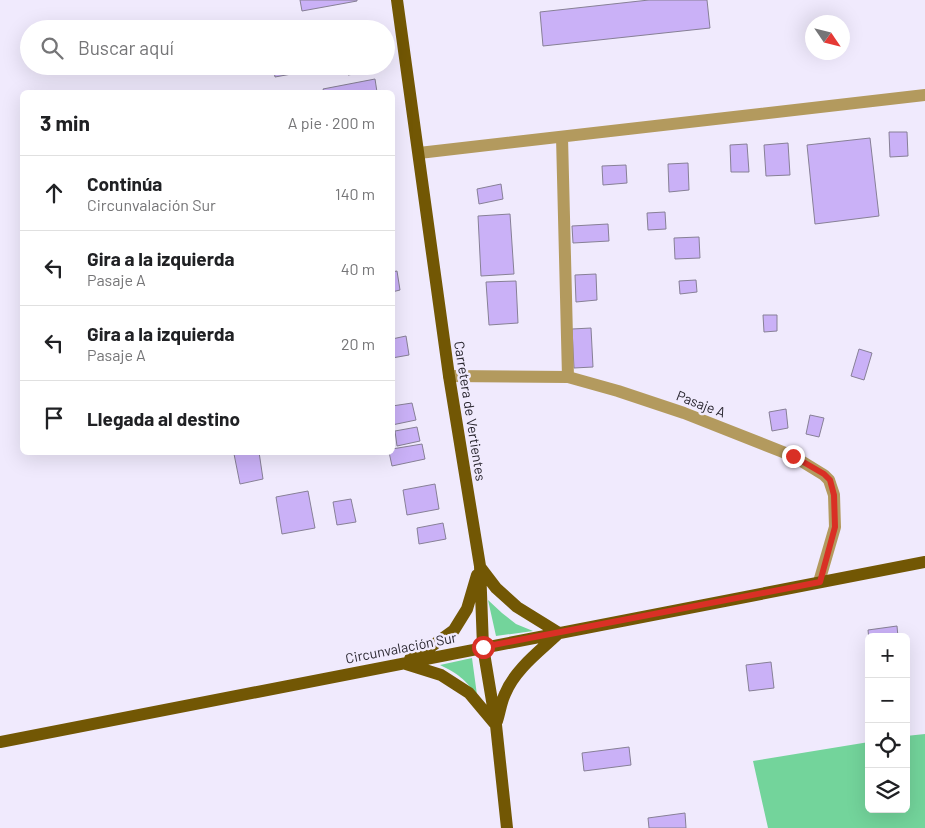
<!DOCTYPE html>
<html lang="es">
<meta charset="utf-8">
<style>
:root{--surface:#fff;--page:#f6f6f6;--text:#202124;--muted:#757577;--line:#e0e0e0}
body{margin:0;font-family:Barlow,sans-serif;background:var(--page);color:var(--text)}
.controls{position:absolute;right:15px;bottom:15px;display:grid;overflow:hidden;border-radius:8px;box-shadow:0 5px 20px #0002}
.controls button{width:45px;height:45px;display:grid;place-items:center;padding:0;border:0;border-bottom:1px solid var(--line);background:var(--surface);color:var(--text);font:25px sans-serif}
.compass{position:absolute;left:805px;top:15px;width:45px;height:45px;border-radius:50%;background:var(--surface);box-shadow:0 5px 20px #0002;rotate:125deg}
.stop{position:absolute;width:15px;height:15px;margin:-11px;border:4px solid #d93025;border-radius:50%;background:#fff}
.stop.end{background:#d93025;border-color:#fff;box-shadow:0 1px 5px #0008}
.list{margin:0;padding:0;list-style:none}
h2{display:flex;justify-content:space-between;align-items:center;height:65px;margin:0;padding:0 20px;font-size:21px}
h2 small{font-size:16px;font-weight:400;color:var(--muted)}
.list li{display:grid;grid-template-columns:32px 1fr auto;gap:15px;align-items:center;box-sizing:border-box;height:75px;padding:0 20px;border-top:1px solid var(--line)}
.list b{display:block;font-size:19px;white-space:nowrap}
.list p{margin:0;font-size:16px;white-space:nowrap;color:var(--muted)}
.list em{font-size:16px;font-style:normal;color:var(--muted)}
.icon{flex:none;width:28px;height:28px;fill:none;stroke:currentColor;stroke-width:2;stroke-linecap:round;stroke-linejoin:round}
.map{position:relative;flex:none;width:925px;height:828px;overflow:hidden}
.search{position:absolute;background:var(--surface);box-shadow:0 5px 20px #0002;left:20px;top:20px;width:375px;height:55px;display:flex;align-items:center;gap:12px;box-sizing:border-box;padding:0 18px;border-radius:28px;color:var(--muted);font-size:19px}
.panel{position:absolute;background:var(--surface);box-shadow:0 5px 20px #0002;left:20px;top:90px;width:375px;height:365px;border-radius:8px}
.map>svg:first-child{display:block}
.green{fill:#73d49b}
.building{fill:#cab1f7;stroke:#878096}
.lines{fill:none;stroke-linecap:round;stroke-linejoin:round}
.minor{stroke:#b39a5e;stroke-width:12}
.major{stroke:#725704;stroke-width:12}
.route{stroke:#d93025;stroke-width:6}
.labels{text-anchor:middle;stroke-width:5;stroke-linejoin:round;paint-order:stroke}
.street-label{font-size:14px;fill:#29262f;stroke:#f0eafd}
</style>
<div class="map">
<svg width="925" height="828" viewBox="0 0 925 828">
<rect width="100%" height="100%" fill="#f0eafd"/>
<path class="green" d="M 488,600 L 502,613 L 516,624 L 533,631 L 496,636 Z
M 472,658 L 477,695 C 464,679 459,674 440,665 Z
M 925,734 L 925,828 L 768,828 L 753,761 L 869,742 L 869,809 L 906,809 L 906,736 Z"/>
<path class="building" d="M 300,0 L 357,0 L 357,1 L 302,11 Z
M 649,0 L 707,0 L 710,28 L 543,46 L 540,12 Z
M 273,66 L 296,66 L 297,73 L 275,77 Z
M 347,66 L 375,66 L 376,70 L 348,75 Z
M 375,79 L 377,92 L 324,92 L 323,89 Z
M 889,132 L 907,132 L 908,156 L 890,157 Z
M 870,138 L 879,216 L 815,224 L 807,145 Z
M 788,143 L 790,175 L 766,176 L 764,145 Z
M 747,144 L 749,172 L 731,172 L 730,145 Z
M 688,163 L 689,190 L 669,192 L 668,164 Z
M 626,165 L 627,183 L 603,185 L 602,166 Z
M 501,184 L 503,199 L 479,204 L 477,189 Z
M 665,212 L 666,229 L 648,230 L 647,213 Z
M 510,214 L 514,274 L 481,276 L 478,216 Z
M 608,224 L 609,241 L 573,243 L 572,226 Z
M 699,237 L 700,258 L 675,259 L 674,238 Z
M 397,271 L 400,290 L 392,292 L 392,272 Z
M 596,274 L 597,300 L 576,302 L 575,275 Z
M 696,280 L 697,292 L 680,294 L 679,281 Z
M 516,281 L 518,323 L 489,325 L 486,282 Z
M 763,315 L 777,315 L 777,331 L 764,332 Z
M 591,328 L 593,367 L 574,368 L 572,329 Z
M 406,336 L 409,355 L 392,358 L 392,339 Z
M 859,349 L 872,353 L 864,380 L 851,376 Z
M 412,403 L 416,420 L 392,425 L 392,406 Z
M 786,409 L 788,428 L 772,431 L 769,412 Z
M 810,415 L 824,418 L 819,437 L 806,434 Z
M 417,427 L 420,441 L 397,446 L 395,431 Z
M 422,444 L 425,459 L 392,466 L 389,452 L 392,452 L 392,449 Z
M 241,452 L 259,452 L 263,479 L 240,484 L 234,454 Z
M 435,484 L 439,509 L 407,515 L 403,490 Z
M 308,491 L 315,528 L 282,534 L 276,497 Z
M 351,499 L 356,522 L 337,525 L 333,502 Z
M 443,523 L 446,539 L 419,544 L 417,528 Z
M 897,626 L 898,637 L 869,637 L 869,640 L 868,630 Z
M 771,662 L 774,688 L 749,691 L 746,665 Z
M 629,747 L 631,765 L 584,771 L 582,753 Z
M 685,813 L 686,828 L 649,828 L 648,818 Z"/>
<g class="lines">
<path class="minor" d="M 562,137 L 568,377
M 419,153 L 925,95
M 449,376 L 568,377 L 618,391 L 684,413 L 793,456 L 824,475 L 829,480 L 834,495 L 835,527 L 819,582"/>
<path class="major" d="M 397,0 L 449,376 L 480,566 L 483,647 L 496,725 L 507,828
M 480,567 L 496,588 L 517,607 L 559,633 C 540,651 515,669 505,694 C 501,702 500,712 497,721
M 410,659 L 432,646 L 454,630 L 467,609 L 477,575
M 406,664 L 441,675 L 469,693 L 495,724
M 0,742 L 925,562"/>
</g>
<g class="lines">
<path class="route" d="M 483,647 L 820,582 L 835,527 L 834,495 L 830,480 L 824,474 L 793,456"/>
</g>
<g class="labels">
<g class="street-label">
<text transform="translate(701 404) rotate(21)" y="5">Pasaje A</text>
<text transform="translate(470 411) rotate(81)" y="5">Carretera de Vertientes</text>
<text transform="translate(401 648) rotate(-11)" y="5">Circunvalación Sur</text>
</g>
</g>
</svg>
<div class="controls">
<button>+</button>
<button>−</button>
<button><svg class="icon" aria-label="locate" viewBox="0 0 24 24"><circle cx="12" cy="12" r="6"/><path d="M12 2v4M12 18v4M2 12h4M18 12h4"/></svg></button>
<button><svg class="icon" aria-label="layers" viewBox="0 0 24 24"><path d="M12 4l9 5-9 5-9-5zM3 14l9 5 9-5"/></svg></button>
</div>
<svg class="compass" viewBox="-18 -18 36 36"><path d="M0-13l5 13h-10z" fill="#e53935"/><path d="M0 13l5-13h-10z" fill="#757577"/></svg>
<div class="stop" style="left:483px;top:647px"></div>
<div class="stop end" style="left:793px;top:456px"></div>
<div class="search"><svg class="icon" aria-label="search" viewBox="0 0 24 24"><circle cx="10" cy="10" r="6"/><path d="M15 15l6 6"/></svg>Buscar aquí</div>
<section class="panel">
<h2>3 min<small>A pie · 200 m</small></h2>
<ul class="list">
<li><svg class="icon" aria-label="ahead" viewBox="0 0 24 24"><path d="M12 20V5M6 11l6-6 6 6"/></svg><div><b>Continúa</b><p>Circunvalación Sur</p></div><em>140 m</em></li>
<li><svg class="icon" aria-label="left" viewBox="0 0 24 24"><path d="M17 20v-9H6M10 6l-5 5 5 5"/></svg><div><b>Gira a la izquierda</b><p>Pasaje A</p></div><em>40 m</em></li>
<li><svg class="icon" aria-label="left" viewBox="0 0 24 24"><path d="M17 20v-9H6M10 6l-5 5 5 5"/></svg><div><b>Gira a la izquierda</b><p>Pasaje A</p></div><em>20 m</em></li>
<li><svg class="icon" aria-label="arrive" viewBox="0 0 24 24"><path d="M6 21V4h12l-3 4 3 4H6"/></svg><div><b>Llegada al destino</b></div></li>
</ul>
</section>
</div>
